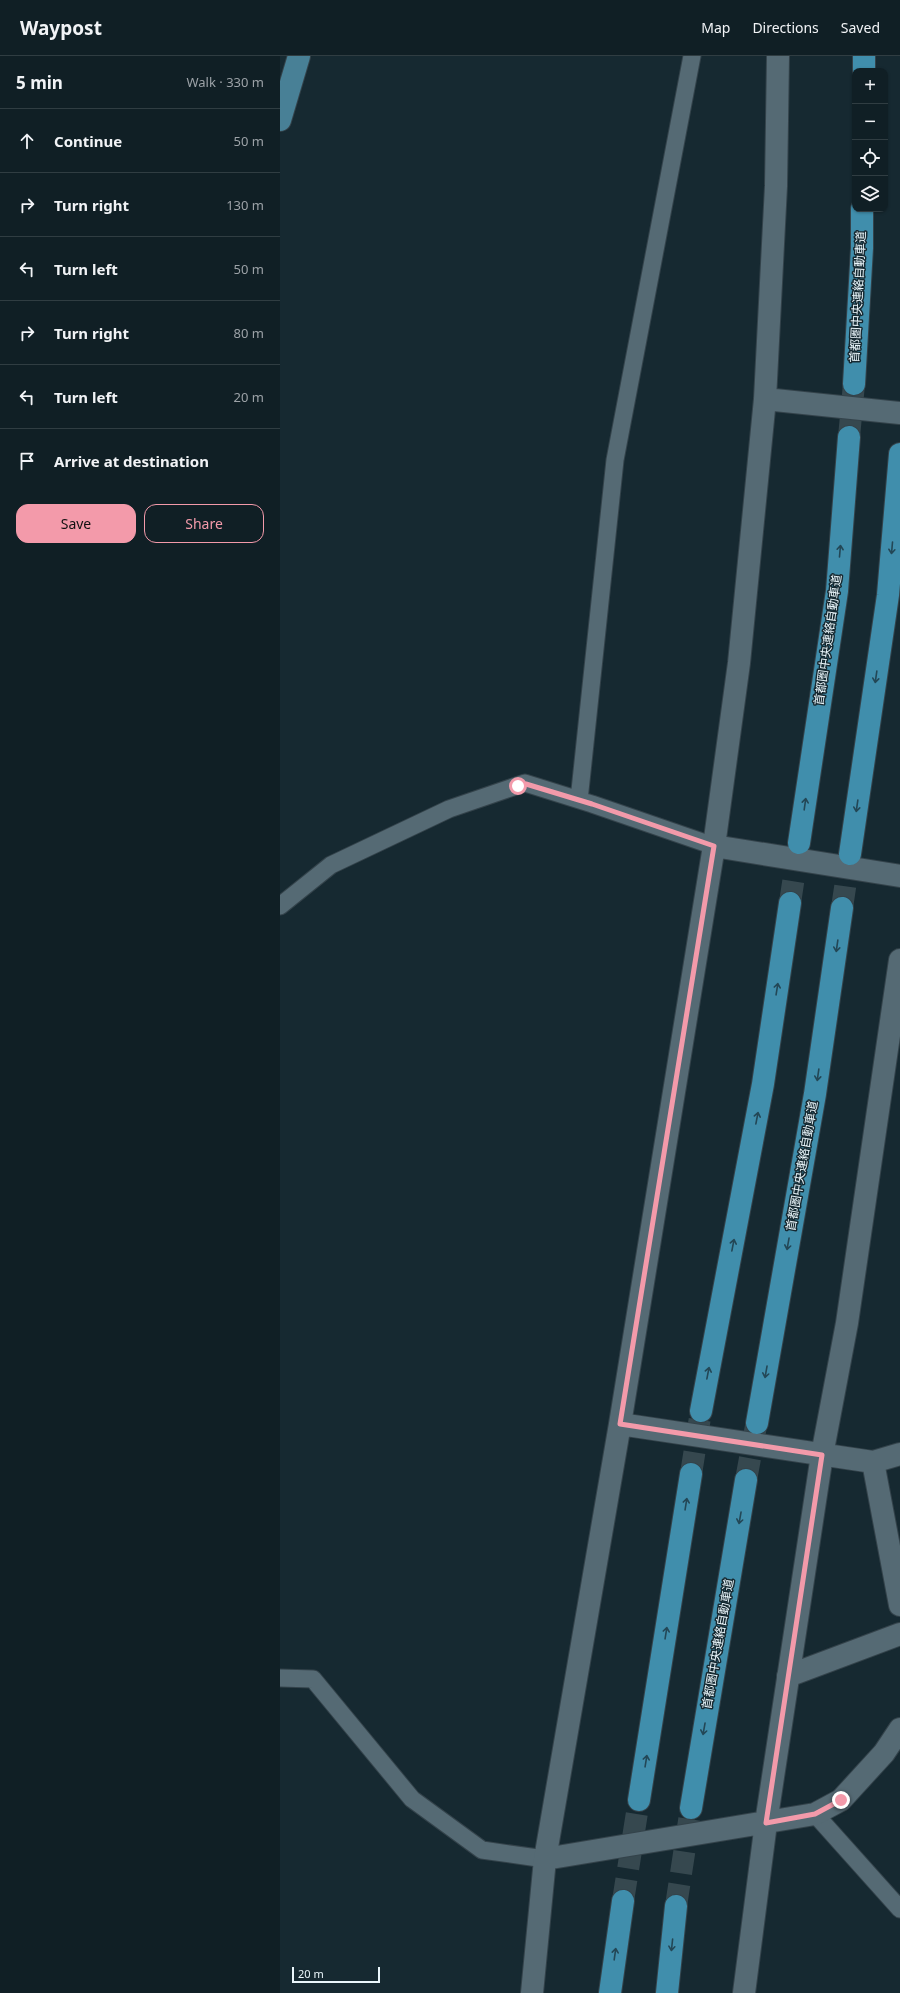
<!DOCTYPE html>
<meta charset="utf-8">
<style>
:root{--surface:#101f25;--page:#19272d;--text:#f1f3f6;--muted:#9ca2a7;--line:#303d42;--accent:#f39aaa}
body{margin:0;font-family:"Noto Sans","Noto Sans JP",sans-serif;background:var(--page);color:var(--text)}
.controls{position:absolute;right:12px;top:12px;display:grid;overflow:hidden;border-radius:8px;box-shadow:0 1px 3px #0004}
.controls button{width:36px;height:36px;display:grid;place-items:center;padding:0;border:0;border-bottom:1px solid var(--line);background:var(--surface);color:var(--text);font:20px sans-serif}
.scale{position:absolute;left:12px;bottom:10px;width:88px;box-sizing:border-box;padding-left:4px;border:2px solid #eaf6fb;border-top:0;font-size:11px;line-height:14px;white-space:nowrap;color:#eaf6fb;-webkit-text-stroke:3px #162931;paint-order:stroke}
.stop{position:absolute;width:12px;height:12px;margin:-9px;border:3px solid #f39aaa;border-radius:50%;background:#fff}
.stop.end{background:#f39aaa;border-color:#fff;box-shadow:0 1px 4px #0008}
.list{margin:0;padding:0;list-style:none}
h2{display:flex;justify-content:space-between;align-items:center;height:52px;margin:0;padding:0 16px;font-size:17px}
h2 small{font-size:13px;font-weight:400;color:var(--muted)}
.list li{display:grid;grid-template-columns:26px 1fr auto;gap:12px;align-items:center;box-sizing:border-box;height:64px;padding:0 16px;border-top:1px solid var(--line)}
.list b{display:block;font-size:15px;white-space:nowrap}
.list em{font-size:13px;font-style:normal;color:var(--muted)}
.actions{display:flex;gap:8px;padding:12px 16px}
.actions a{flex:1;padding:9px 0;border:1px solid var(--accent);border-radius:12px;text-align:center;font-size:14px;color:var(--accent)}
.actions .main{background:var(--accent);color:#111}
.icon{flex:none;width:22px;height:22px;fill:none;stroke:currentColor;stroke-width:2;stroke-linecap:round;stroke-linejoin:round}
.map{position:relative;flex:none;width:620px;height:1937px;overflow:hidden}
header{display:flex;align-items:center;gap:24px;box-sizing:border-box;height:56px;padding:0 20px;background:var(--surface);border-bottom:1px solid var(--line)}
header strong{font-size:19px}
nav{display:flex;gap:22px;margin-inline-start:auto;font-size:14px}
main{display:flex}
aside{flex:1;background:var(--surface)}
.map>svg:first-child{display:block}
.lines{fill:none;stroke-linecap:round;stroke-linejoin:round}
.motorway-tunnel{stroke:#36484f;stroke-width:22;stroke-dasharray:22 11;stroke-linecap:butt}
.service-casing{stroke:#34434b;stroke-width:19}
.minor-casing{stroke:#34434b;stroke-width:24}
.primary-casing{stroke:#34434b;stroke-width:24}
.motorway-casing{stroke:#34434b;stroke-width:24}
.service{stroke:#556a74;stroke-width:17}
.minor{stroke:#556a74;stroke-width:22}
.primary{stroke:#488096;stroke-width:22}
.motorway{stroke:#408eac;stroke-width:22}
.oneway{stroke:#234756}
.route{stroke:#f39aaa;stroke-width:5}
.labels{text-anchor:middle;stroke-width:3;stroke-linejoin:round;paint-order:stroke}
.street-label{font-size:12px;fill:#eaf6fb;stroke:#162931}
</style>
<header>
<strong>Waypost</strong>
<nav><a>Map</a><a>Directions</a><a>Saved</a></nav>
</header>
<main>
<aside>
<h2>5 min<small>Walk · 330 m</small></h2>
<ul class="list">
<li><svg class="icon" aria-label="ahead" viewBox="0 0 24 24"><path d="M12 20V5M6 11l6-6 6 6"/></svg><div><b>Continue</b></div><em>50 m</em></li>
<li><svg class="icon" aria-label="right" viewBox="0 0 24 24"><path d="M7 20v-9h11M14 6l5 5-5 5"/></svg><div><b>Turn right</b></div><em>130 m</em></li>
<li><svg class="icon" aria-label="left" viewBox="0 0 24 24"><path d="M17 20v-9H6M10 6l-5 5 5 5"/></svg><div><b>Turn left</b></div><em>50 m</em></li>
<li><svg class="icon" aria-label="right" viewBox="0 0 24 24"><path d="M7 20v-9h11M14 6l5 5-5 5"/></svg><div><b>Turn right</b></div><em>80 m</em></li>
<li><svg class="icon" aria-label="left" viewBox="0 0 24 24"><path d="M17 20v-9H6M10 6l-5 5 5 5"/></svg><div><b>Turn left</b></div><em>20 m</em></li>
<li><svg class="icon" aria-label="arrive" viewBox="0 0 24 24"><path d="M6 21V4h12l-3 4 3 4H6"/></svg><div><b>Arrive at destination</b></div></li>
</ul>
<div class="actions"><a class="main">Save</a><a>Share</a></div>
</aside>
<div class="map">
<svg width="620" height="1937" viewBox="0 0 620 1937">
<rect width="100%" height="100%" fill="#162931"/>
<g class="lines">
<path class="motorway-tunnel" d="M 569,381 L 574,328
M 510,847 L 519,787
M 562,852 L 570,798
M 411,1418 L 421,1355
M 466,1424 L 476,1370
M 343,1845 L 359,1744
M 396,1850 L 411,1752"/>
<g class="service-casing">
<path id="service" d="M 299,744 L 335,404 L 412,0
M 0,850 L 51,809 L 169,753 L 245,727 L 312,748 L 434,790
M 0,1622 L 33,1623 L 132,1743 L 202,1794 L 265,1803
M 535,1758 L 620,1853"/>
</g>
<g class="minor-casing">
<path id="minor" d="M 485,343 L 620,357
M 434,790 L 620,820
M 340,1368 L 593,1406 L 620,1398
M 593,1406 L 620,1549
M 508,1620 L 620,1578
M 265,1803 L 535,1758 L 561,1744 L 604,1697 L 620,1673
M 252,1937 L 265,1803 L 340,1368 L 434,790 L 459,607 L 485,343 L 496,130 L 498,0
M 464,1937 L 486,1767 L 542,1399 L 567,1267 L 620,904"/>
</g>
<g class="primary-casing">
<path id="primary" d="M 0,64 L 19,0"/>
</g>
<g class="motorway-casing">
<path id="motorway" d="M 584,0 L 584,15
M 574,328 L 582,192 L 582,153
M 519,787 L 557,535 L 569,381
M 570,798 L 608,539 L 620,398
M 421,1355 L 483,1028 L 510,847
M 477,1367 L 535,1038 L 562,852
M 359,1744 L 411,1418
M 411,1752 L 466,1424
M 330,1937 L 343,1845
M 387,1937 L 396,1850"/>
</g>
<use href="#service" class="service"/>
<use href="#minor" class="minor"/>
<use href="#primary" class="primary"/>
<use href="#motorway" class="motorway"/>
</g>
<defs><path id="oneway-shaft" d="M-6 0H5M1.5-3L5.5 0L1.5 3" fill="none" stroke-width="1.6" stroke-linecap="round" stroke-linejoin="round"/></defs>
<g class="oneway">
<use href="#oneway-shaft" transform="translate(612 492) rotate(95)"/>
<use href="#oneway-shaft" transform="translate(560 495) rotate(-85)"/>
<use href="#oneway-shaft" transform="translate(596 621) rotate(98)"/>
<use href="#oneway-shaft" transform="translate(525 748) rotate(-82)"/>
<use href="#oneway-shaft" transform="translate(577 750) rotate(98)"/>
<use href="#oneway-shaft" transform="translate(557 890) rotate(98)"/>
<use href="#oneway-shaft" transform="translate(497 933) rotate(-81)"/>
<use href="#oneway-shaft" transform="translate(538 1019) rotate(98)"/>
<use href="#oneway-shaft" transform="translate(477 1062) rotate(-79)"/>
<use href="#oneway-shaft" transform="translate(508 1188) rotate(100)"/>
<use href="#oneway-shaft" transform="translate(453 1189) rotate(-79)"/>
<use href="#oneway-shaft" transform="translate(486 1316) rotate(100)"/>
<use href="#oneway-shaft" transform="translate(428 1317) rotate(-79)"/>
<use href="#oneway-shaft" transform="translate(406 1448) rotate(-81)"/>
<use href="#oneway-shaft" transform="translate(460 1462) rotate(100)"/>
<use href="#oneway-shaft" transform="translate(386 1577) rotate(-81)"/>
<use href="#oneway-shaft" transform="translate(424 1673) rotate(100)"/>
<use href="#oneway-shaft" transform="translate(366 1705) rotate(-81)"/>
<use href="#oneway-shaft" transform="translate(392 1889) rotate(96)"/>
<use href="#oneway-shaft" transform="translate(335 1898) rotate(-82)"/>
</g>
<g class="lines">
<path class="route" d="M 238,730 L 246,728 L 312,748 L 434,790 L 340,1368 L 542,1399 L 486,1767 L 535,1758 L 561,1744"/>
</g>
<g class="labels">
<g class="street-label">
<text transform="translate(578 241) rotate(-87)" y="4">首都圏中央連絡自動車道</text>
<text transform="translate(548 584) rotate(-82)" y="4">首都圏中央連絡自動車道</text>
<text transform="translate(522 1110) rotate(-80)" y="4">首都圏中央連絡自動車道</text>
<text transform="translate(438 1588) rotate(-80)" y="4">首都圏中央連絡自動車道</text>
</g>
</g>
</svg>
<div class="controls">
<button>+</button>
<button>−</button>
<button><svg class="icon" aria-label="locate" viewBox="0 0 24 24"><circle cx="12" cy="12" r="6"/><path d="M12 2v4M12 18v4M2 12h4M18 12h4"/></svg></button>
<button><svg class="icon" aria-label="layers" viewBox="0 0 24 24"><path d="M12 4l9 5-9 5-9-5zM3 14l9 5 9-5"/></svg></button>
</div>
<div class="scale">20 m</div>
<div class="stop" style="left:238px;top:730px"></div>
<div class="stop end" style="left:561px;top:1744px"></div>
</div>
</main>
